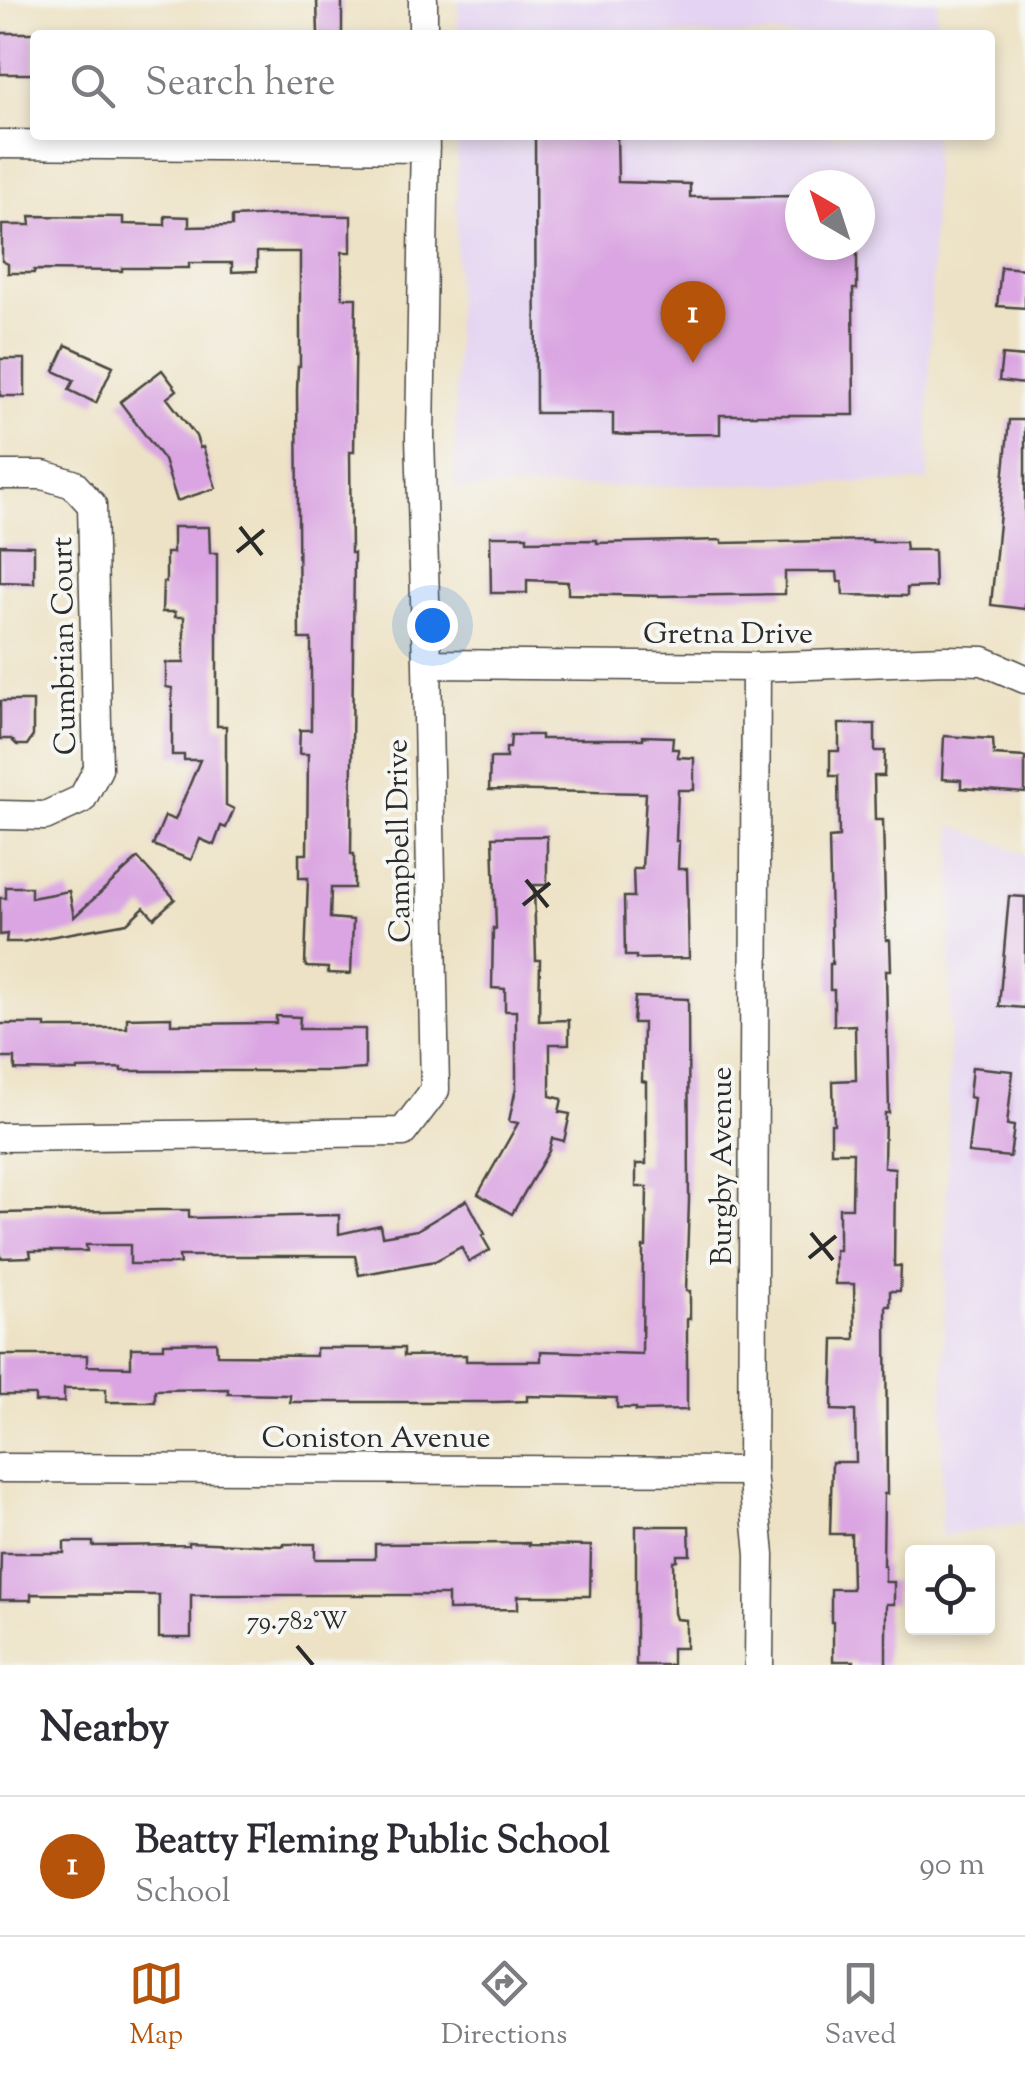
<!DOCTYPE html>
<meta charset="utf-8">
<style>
:root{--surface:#fff;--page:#f7f7f7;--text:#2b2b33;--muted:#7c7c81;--line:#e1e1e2;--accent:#b45309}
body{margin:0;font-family:"Sorts Mill Goudy",serif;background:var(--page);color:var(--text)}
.controls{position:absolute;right:30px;bottom:30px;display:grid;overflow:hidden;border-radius:10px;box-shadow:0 5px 15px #0003}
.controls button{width:90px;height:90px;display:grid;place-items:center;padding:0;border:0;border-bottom:2px solid var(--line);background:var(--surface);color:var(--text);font:50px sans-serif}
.compass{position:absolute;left:785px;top:170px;width:90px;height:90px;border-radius:50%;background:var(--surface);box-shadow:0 5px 15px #0003;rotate:321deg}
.you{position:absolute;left:432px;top:625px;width:35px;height:35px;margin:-25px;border:8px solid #fff;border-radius:50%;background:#1a73e8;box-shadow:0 0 0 15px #1a73e833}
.badge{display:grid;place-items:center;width:65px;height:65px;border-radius:50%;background:var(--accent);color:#fff;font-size:32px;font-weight:700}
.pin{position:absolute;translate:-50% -82px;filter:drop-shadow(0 2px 5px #0008)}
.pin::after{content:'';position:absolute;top:52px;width:35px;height:30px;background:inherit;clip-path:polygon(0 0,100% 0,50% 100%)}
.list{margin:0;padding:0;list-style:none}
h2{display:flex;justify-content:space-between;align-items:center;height:130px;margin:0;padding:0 40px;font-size:42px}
h2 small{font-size:32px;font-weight:400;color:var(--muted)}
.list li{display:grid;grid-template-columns:65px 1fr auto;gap:30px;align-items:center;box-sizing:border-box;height:140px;padding:0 40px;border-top:2px solid var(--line)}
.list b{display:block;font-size:38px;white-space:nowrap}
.list p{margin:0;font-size:32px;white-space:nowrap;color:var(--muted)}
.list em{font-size:32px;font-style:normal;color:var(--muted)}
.icon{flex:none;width:55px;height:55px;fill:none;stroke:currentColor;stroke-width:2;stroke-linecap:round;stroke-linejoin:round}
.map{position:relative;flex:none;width:1025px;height:1665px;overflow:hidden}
.search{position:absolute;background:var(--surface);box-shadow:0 5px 15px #0003;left:30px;right:30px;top:30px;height:110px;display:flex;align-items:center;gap:25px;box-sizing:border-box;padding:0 35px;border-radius:10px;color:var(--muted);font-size:38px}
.sheet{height:270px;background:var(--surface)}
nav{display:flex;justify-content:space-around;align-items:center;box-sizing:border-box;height:140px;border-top:2px solid var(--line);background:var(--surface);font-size:28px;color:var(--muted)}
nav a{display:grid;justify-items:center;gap:5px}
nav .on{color:var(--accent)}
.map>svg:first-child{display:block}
.built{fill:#e4d3f2;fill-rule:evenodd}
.building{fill:#daa5e2}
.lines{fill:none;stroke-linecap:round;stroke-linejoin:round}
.minor-casing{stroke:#484642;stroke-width:31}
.minor{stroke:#fff;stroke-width:28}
.ticks{fill:none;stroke:#2b2b2b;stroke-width:4}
.labels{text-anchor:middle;stroke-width:8;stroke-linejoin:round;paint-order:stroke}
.street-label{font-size:30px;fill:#2b2b2b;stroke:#f6f6f2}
.ticks-label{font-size:25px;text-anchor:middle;fill:#2b2b2b;stroke:#f6f6f2;stroke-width:8;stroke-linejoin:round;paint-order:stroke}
</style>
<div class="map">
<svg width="1025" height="1665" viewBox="0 0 1025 1665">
<rect width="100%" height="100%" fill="#f6f6f2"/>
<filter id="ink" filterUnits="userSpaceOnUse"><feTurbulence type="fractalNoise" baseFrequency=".01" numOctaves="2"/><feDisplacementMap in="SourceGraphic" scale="20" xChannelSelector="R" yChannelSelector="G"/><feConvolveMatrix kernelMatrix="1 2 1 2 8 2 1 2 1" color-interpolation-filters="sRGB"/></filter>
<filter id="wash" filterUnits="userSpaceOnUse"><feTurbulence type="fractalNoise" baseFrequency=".0048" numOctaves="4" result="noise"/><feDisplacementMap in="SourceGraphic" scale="40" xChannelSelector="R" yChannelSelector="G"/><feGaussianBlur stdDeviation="2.25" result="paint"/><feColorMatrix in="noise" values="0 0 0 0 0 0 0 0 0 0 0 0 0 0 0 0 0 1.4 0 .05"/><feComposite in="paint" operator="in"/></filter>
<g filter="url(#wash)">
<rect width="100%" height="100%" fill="#ede2c5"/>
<path class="built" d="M 458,0 L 937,0 L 936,35 L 458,35 Z
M 457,135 L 934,135 L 928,482 L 455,489 ZM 800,185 L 860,185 L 860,245 L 800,245 Z
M 953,825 L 1025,855 L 1025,1523 L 941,1536 Z"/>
<g id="blocks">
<path class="building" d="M 317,0 L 342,0 L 342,35 L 318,35 Z
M 0,33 L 35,33 L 35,74 L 0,74 Z
M 535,135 L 617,135 L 618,182 L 690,184 L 690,197 L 800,196 L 800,245 L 857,245 L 857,289 L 853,289 L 854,415 L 720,415 L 720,434 L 627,435 L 613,434 L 613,413 L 536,413 Z
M 278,215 L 351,216 L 351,252 L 342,252 L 342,298 L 356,298 L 354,452 L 350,452 L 351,553 L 354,553 L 351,854 L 354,854 L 354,888 L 331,888 L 330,918 L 353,920 L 351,974 L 328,973 L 328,968 L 307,967 L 305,964 L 308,878 L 299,878 L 299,854 L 307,854 L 308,754 L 299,754 L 300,730 L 311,730 L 311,639 L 299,639 L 297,391 L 298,366 L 300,366 L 300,252 L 257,252 L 257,271 L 232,272 L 232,263 L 189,263 L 189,268 L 122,268 L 122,271 L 34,270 L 34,273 L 8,273 L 8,264 L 2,261 L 2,225 L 31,225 L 30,216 L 123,217 L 123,224 L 165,225 L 165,216 L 189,217 L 189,227 L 232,226 L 232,217 Z
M 1001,267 L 1025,269 L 1025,308 L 997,306 Z
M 66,345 L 113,366 L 96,403 L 69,390 L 74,380 L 54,371 Z
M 1002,355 L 1025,357 L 1025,384 L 999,381 Z
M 0,359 L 25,359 L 25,396 L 0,396 Z
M 162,370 L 177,390 L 167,398 L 196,436 L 200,448 L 203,447 L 216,488 L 177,501 L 164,460 L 120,402 Z
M 1009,420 L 1025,420 L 1025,609 L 991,605 Z
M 173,527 L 209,527 L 210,553 L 217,553 L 217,726 L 226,726 L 226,805 L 234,809 L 226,828 L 221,826 L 214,845 L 200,839 L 191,860 L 153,845 L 165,816 L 175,820 L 200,760 L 184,760 L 184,755 L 172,755 L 172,688 L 166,687 L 166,663 L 184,663 L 184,617 L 175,617 L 175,612 L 162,612 L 163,582 L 166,582 L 166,553 L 173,553 Z
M 490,536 L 527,536 L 527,541 L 597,540 L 597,543 L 722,540 L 722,543 L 872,540 L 872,542 L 905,542 L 906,550 L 934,550 L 935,587 L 907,588 L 907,596 L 843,595 L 842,582 L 838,582 L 837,572 L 785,572 L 785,594 L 661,596 L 568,594 L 568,582 L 527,580 L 527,593 L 491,593 Z
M 0,545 L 34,546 L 34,583 L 0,582 Z
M 0,701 L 33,701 L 33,736 L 27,745 L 17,745 L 11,739 L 0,739 Z
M 839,724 L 875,724 L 875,751 L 885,751 L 884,776 L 874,776 L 875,820 L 883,820 L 886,940 L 890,940 L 891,970 L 886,970 L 889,1113 L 885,1113 L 884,1167 L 895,1168 L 894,1266 L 901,1266 L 900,1291 L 890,1291 L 890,1306 L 886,1306 L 887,1494 L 884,1494 L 883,1566 L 885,1566 L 885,1582 L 894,1582 L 894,1604 L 886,1604 L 886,1665 L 854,1665 L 854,1661 L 833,1661 L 833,1622 L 831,1622 L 831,1589 L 852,1589 L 851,1534 L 830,1534 L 832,1462 L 856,1462 L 855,1411 L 832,1410 L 834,1339 L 855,1339 L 854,1284 L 835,1284 L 835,1250 L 839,1250 L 839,1208 L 852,1208 L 853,1152 L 831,1152 L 831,1124 L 834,1124 L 833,1081 L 856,1080 L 855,1025 L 834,1026 L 834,990 L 830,990 L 830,964 L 832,964 L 829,838 L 839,837 L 838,776 L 830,776 L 830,751 L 839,751 Z
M 511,735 L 541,735 L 541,739 L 643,739 L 643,736 L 673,737 L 672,749 L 678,749 L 678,757 L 694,758 L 694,790 L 678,790 L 676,841 L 679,841 L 678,869 L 687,869 L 689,958 L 636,959 L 636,956 L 625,956 L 624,897 L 634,897 L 633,869 L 642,869 L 646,793 L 489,790 L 490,758 L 506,758 L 506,748 L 510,748 Z
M 944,736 L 993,739 L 994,755 L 1025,757 L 1025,793 L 961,788 L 961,780 L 942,779 Z
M 547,836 L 547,885 L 534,885 L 536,960 L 540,960 L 539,1021 L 569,1020 L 569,1044 L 550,1044 L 550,1096 L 562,1099 L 559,1112 L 570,1114 L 564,1141 L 552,1138 L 549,1151 L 512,1214 L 478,1194 L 518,1123 L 509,1121 L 516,1088 L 516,1011 L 505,1011 L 505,989 L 492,988 L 493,928 L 496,929 L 493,837 Z
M 138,858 L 175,899 L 154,918 L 144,907 L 127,923 L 22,942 L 6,942 L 7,934 L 0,935 L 0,898 L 6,898 L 6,887 L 31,887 L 31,898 L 69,891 L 74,917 Z
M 1009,896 L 1025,897 L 1025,1008 L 999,1006 Z
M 635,997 L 688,999 L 689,1201 L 686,1291 L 690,1291 L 690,1319 L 687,1319 L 687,1410 L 636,1411 L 636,1408 L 617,1408 L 617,1398 L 527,1396 L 527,1401 L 496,1402 L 290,1402 L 290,1395 L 228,1394 L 228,1389 L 155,1390 L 155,1402 L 106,1402 L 106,1389 L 64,1389 L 64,1402 L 35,1402 L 35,1395 L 0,1395 L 0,1355 L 87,1355 L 87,1366 L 131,1367 L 131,1348 L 164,1348 L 164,1343 L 216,1342 L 217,1355 L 316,1356 L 316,1348 L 404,1348 L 404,1356 L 466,1355 L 466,1361 L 541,1361 L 541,1351 L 642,1354 L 643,1247 L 646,1247 L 647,1187 L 636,1187 L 636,1164 L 646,1164 L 646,1082 L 642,1081 L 643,1023 L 633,1023 Z
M 276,1016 L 300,1017 L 299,1029 L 365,1029 L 365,1069 L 334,1071 L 121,1071 L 121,1068 L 77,1069 L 77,1071 L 15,1070 L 15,1058 L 0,1058 L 0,1024 L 45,1024 L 45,1028 L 127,1028 L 127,1018 L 171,1017 L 171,1024 L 276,1023 Z
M 972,1067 L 1013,1071 L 1007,1125 L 1014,1126 L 1010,1157 L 968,1153 L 974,1098 L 969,1097 Z
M 467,1200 L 485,1234 L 482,1236 L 490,1250 L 469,1262 L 461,1247 L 435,1261 L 359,1275 L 355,1256 L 179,1256 L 180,1264 L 130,1264 L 130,1245 L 86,1245 L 87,1251 L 30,1251 L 31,1257 L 0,1258 L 0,1213 L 160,1210 L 189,1210 L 189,1218 L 339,1215 L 339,1234 L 380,1225 L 382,1236 L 417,1230 Z
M 636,1526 L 689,1526 L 690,1555 L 677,1555 L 677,1560 L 673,1561 L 674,1613 L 676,1619 L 686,1620 L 686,1648 L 672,1648 L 672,1665 L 636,1665 Z
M 64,1542 L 93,1542 L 93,1546 L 188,1545 L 188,1542 L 284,1546 L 284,1544 L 315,1544 L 315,1559 L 375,1559 L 375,1544 L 529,1543 L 529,1545 L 591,1546 L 590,1596 L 518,1596 L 518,1609 L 448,1610 L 448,1595 L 191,1595 L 191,1638 L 159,1638 L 159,1595 L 31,1594 L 31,1600 L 0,1600 L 1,1553 L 64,1553 Z"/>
</g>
</g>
<g filter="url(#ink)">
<use href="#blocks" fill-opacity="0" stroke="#484642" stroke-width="2.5"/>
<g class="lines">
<g class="minor-casing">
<path id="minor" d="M 423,0 L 423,35
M 0,144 L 425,148
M 0,475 L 43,475 L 73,484 L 92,505 L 98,769 L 82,799 L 45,816 L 0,815
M 427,664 L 756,667 L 946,660 L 983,661 L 1025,679
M 756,667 L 752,1471 L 760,1555 L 759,1665
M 0,1137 L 403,1132 L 435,1090 L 427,664 L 420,437 L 425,135
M 0,1468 L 752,1471"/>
</g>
<use href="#minor" class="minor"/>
</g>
</g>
<path class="ticks" d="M 240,527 L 262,555M 237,552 L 264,530M 526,880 L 548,907M 523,905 L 550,883M 811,1233 L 833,1260M 809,1258 L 836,1236M 297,1646 L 313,1665"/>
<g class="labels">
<g class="street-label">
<text x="728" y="643">Gretna Drive</text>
<text transform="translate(63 646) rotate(-91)" y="10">Cumbrian Court</text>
<text transform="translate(398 841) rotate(-91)" y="10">Campbell Drive</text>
<text transform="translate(721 1166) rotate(-90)" y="10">Burgby Avenue</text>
<text x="376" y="1447">Coniston Avenue</text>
</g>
</g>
<g class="ticks-label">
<text x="297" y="1629">79.782°W</text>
</g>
</svg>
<div class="controls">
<button><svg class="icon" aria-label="locate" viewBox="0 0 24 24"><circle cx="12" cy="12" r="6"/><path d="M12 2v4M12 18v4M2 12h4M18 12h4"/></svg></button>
</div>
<svg class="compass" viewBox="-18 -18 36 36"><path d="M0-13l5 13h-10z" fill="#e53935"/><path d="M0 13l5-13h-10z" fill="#7c7c81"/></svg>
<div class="you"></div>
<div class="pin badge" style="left:693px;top:363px">1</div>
<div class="search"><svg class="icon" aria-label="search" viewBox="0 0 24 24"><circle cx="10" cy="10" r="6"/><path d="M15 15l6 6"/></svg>Search here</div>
</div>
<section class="sheet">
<h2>Nearby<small></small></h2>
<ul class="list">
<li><span class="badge">1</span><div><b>Beatty Fleming Public School</b><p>School</p></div><em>90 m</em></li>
</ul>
</section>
<nav>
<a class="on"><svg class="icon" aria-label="map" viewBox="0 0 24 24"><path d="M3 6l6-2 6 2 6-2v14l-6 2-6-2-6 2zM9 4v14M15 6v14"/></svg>Map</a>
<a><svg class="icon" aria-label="directions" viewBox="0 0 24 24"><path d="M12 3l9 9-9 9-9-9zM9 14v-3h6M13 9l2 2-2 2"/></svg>Directions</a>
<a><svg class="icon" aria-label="saved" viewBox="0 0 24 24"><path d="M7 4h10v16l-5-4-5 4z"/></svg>Saved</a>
</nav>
